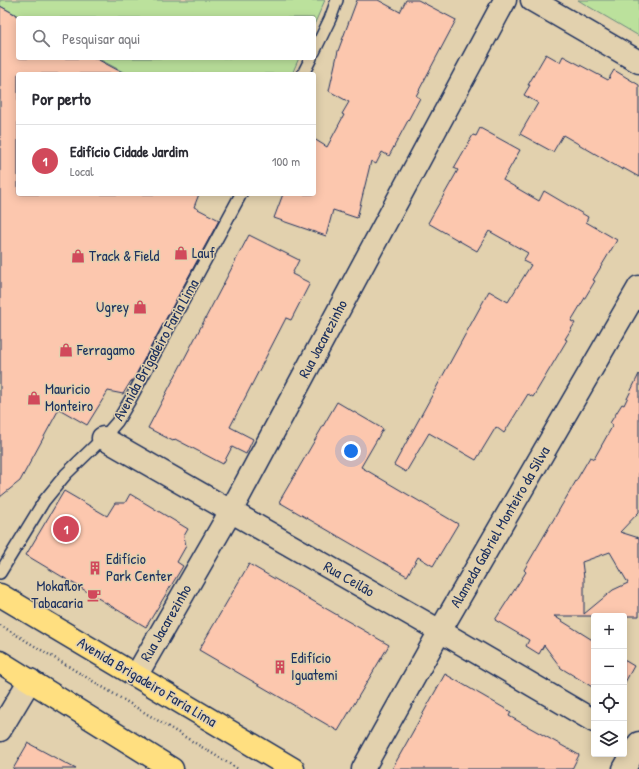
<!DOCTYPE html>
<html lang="pt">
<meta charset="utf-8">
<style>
:root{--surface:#fff;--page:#f2f2f3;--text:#2b2b33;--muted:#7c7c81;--line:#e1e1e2;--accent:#d1495b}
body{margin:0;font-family:"Patrick Hand",sans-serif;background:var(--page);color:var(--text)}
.controls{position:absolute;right:12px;bottom:12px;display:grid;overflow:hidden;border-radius:4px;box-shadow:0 2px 10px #0003}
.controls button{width:36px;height:36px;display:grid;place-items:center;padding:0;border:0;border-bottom:1px solid var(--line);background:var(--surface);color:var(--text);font:20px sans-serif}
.you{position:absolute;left:351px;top:451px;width:14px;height:14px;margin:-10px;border:3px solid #fff;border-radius:50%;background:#1a73e8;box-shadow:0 0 0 6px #1a73e833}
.badge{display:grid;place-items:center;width:26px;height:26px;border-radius:50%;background:var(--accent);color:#fff;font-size:13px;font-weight:700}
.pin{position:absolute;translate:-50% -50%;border:2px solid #fff;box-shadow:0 1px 4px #0006}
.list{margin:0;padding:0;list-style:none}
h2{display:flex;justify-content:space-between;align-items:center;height:52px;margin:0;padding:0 16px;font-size:17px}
h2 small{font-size:13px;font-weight:400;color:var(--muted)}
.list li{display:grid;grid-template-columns:26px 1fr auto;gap:12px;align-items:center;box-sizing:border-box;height:72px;padding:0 16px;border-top:1px solid var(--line)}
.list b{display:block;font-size:15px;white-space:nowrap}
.list p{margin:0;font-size:13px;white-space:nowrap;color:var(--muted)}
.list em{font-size:13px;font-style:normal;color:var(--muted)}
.icon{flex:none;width:22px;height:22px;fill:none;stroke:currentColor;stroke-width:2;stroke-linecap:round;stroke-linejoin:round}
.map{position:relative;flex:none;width:639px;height:769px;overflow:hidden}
.search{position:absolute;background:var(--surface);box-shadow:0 2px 10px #0003;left:16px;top:16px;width:300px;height:44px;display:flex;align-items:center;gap:10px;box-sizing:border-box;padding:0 14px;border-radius:4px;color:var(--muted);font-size:15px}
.panel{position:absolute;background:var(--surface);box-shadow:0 2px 10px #0003;left:16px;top:72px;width:300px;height:124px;border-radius:4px}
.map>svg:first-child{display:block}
.green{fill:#bbe19c;stroke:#6b887d}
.building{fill:#fcc7ae;stroke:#1b2f5e;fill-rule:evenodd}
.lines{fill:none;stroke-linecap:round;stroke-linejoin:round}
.service-casing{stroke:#1b2f5e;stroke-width:14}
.minor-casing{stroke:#1b2f5e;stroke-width:25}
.tertiary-casing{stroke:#1b2f5e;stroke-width:25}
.trunk-casing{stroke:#1b2f5e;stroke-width:25}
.path{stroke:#1b2f5e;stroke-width:2.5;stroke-dasharray:1 3;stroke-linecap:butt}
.service{stroke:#e2d1ae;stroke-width:11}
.minor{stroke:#e2d1ae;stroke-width:22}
.tertiary{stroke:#e2d1ae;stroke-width:22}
.trunk{stroke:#ffdf80;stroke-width:22}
.labels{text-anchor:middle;stroke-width:3;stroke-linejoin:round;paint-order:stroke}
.poi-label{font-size:15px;fill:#1b2f5e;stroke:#e2d1ae;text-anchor:start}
.street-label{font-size:15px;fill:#1b2f5e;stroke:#e2d1ae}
</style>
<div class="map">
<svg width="639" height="769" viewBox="0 0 639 769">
<rect width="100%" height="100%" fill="#e2d1ae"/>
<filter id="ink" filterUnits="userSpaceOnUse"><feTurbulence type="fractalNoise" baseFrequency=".025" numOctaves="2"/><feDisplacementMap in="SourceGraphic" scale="8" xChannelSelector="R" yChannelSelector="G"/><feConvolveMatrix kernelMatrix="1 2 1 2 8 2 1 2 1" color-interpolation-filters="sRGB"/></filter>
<g filter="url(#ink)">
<path class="green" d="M 0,0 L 325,0 L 314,25 L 314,18 L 23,18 L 0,6 Z
M 578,0 L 639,0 L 639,36 L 586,5 Z
M 97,58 L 299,58 L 292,74 L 127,74 Z"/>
<path class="building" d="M 357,0 L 378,0 L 400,12 L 406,0 L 418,0 L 456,20 L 416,96 L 420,98 L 389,156 L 382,152 L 376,164 L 371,161 L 357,218 L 333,210 L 326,236 L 274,218 L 283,194 L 314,194 L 314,139 L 327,147 L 344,115 L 342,114 L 349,102 L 329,91 L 338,51 Z
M 0,6 L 18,16 L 18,58 L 95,58 L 125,74 L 18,74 L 18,194 L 199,194 L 194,207 L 219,220 L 133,380 L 131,381 L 123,394 L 108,391 L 87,425 L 59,409 L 20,481 L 0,497 Z
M 546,54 L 560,62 L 563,56 L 608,80 L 614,70 L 639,85 L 639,177 L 623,168 L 623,170 L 563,135 L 553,152 L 520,134 L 538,103 L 524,95 L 530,85 L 528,85 Z
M 480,128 L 520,150 L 503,180 L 539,201 L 544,191 L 588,217 L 586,222 L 617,240 L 593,280 L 595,281 L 571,321 L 575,323 L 565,339 L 567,340 L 533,397 L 528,394 L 504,433 L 496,427 L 476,460 L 429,433 L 406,472 L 394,465 L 489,291 L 508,302 L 531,265 L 523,261 L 528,253 L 489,231 L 477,251 L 428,223 L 458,170 L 454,168 L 473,135 L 476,136 Z
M 249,235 L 299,260 L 292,274 L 310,283 L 291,320 L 286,318 L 230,427 L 253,439 L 246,454 L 232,447 L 223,464 L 175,439 L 173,441 L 148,428 Z
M 639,374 L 639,512 L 620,532 L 639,538 L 639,616 L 554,616 L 594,641 L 594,688 L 561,668 L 544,645 L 539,654 L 526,646 L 529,640 L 495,620 L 526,572 L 524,570 L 590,457 L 594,459 L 613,425 L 610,423 L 622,404 L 624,405 ZM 610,552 L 628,583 L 613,590 L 584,614 L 584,578 L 582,562 Z
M 337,402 L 383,429 L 361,467 L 458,524 L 433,566 L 418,557 L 407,576 L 279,502 Z
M 64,491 L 107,516 L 115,503 L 125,503 L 130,494 L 188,529 L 184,536 L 186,546 L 177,562 L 183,566 L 146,627 L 26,555 Z
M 249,564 L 389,645 L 338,731 L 199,650 Z
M 624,660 L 634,666 L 624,684 Z
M 445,674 L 511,712 L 509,716 L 579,755 L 572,769 L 392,769 Z
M 28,743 L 76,769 L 13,769 Z"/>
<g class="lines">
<g class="service-casing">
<path id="service" d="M 314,52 L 330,19 L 337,0
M 303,74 L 311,58
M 0,573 L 44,501 L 66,474 L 103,438 L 117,422 L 130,400 L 241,194"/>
</g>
<g class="minor-casing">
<path id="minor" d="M 532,0 L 639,62
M 103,438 L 440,631 L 594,721
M 136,676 L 231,511 L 505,0
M 0,730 L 30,680
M 624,769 L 639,743"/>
</g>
<g class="tertiary-casing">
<path id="tertiary" d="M 363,769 L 440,631 L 639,287"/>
</g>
<g class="trunk-casing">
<path id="trunk" d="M 0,595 L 293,769
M 0,662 L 172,769"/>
</g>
<path class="path" d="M 0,625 L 238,769"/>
<use href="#service" class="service"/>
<use href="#minor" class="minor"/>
<use href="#tertiary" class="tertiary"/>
<use href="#trunk" class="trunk"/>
</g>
</g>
<defs>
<g id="shop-bare" transform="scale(1.08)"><path d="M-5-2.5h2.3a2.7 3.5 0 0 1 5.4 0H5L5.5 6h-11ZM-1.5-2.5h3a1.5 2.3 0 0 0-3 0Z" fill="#d1495b" stroke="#e2d1ae" stroke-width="2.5" paint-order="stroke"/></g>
<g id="building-bare" transform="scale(1.08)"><path d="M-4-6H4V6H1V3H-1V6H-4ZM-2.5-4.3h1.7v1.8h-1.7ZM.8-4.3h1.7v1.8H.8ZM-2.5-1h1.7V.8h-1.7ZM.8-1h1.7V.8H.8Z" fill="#d1495b" stroke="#e2d1ae" stroke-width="2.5" paint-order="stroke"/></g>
<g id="cafe-bare" transform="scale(1.08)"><path d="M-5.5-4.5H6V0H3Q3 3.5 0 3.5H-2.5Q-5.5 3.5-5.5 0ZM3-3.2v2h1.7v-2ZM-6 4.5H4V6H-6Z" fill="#d1495b" stroke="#e2d1ae" stroke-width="2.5" paint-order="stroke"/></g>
</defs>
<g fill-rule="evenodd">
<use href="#shop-bare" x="181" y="253"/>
<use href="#shop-bare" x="78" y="256"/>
<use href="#shop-bare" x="140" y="307"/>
<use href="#shop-bare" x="66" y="350"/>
<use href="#shop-bare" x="34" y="398"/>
<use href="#building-bare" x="95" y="568"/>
<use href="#cafe-bare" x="94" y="595"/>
<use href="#building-bare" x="280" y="667"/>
</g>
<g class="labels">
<g class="poi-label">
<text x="192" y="258">Lauf</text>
<text x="89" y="261">Track &amp; Field</text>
<text x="129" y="312" text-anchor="end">Ugrey</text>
<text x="77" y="355">Ferragamo</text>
<text x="45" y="394">Mauricio<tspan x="45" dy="17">Monteiro</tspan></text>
<text x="106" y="564">Edifício<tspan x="106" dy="17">Park Center</tspan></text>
<text x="83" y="591" text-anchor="end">Mokaflor<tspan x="83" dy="17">Tabacaria</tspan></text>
<text x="291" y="663">Edifício<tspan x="291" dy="17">Iguatemi</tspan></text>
</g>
<g class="street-label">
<text transform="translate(323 339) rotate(-62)" y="5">Rua Jacarezinho</text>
<text transform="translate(156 350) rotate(-61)" y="5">Avenida Brigadeiro Faria Lima</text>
<text transform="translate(500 527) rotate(-60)" y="5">Alameda Gabriel Monteiro da Silva</text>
<text transform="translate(349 579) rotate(30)" y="5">Rua Ceilão</text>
<text transform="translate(166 623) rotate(-60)" y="5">Rua Jacarezinho</text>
<text transform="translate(147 682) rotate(31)" y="5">Avenida Brigadeiro Faria Lima</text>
</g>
</g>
</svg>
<div class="controls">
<button>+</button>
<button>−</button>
<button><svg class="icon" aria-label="locate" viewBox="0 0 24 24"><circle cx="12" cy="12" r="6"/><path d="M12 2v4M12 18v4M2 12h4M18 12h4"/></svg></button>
<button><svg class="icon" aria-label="layers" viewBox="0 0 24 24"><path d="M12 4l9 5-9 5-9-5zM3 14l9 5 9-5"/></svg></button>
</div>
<div class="you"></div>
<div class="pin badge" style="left:66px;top:529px">1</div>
<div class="search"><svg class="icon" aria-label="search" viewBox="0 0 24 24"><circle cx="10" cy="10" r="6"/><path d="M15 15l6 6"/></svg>Pesquisar aqui</div>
<section class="panel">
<h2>Por perto<small></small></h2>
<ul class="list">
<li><span class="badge">1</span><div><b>Edifício Cidade Jardim</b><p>Local</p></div><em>100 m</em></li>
</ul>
</section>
</div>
